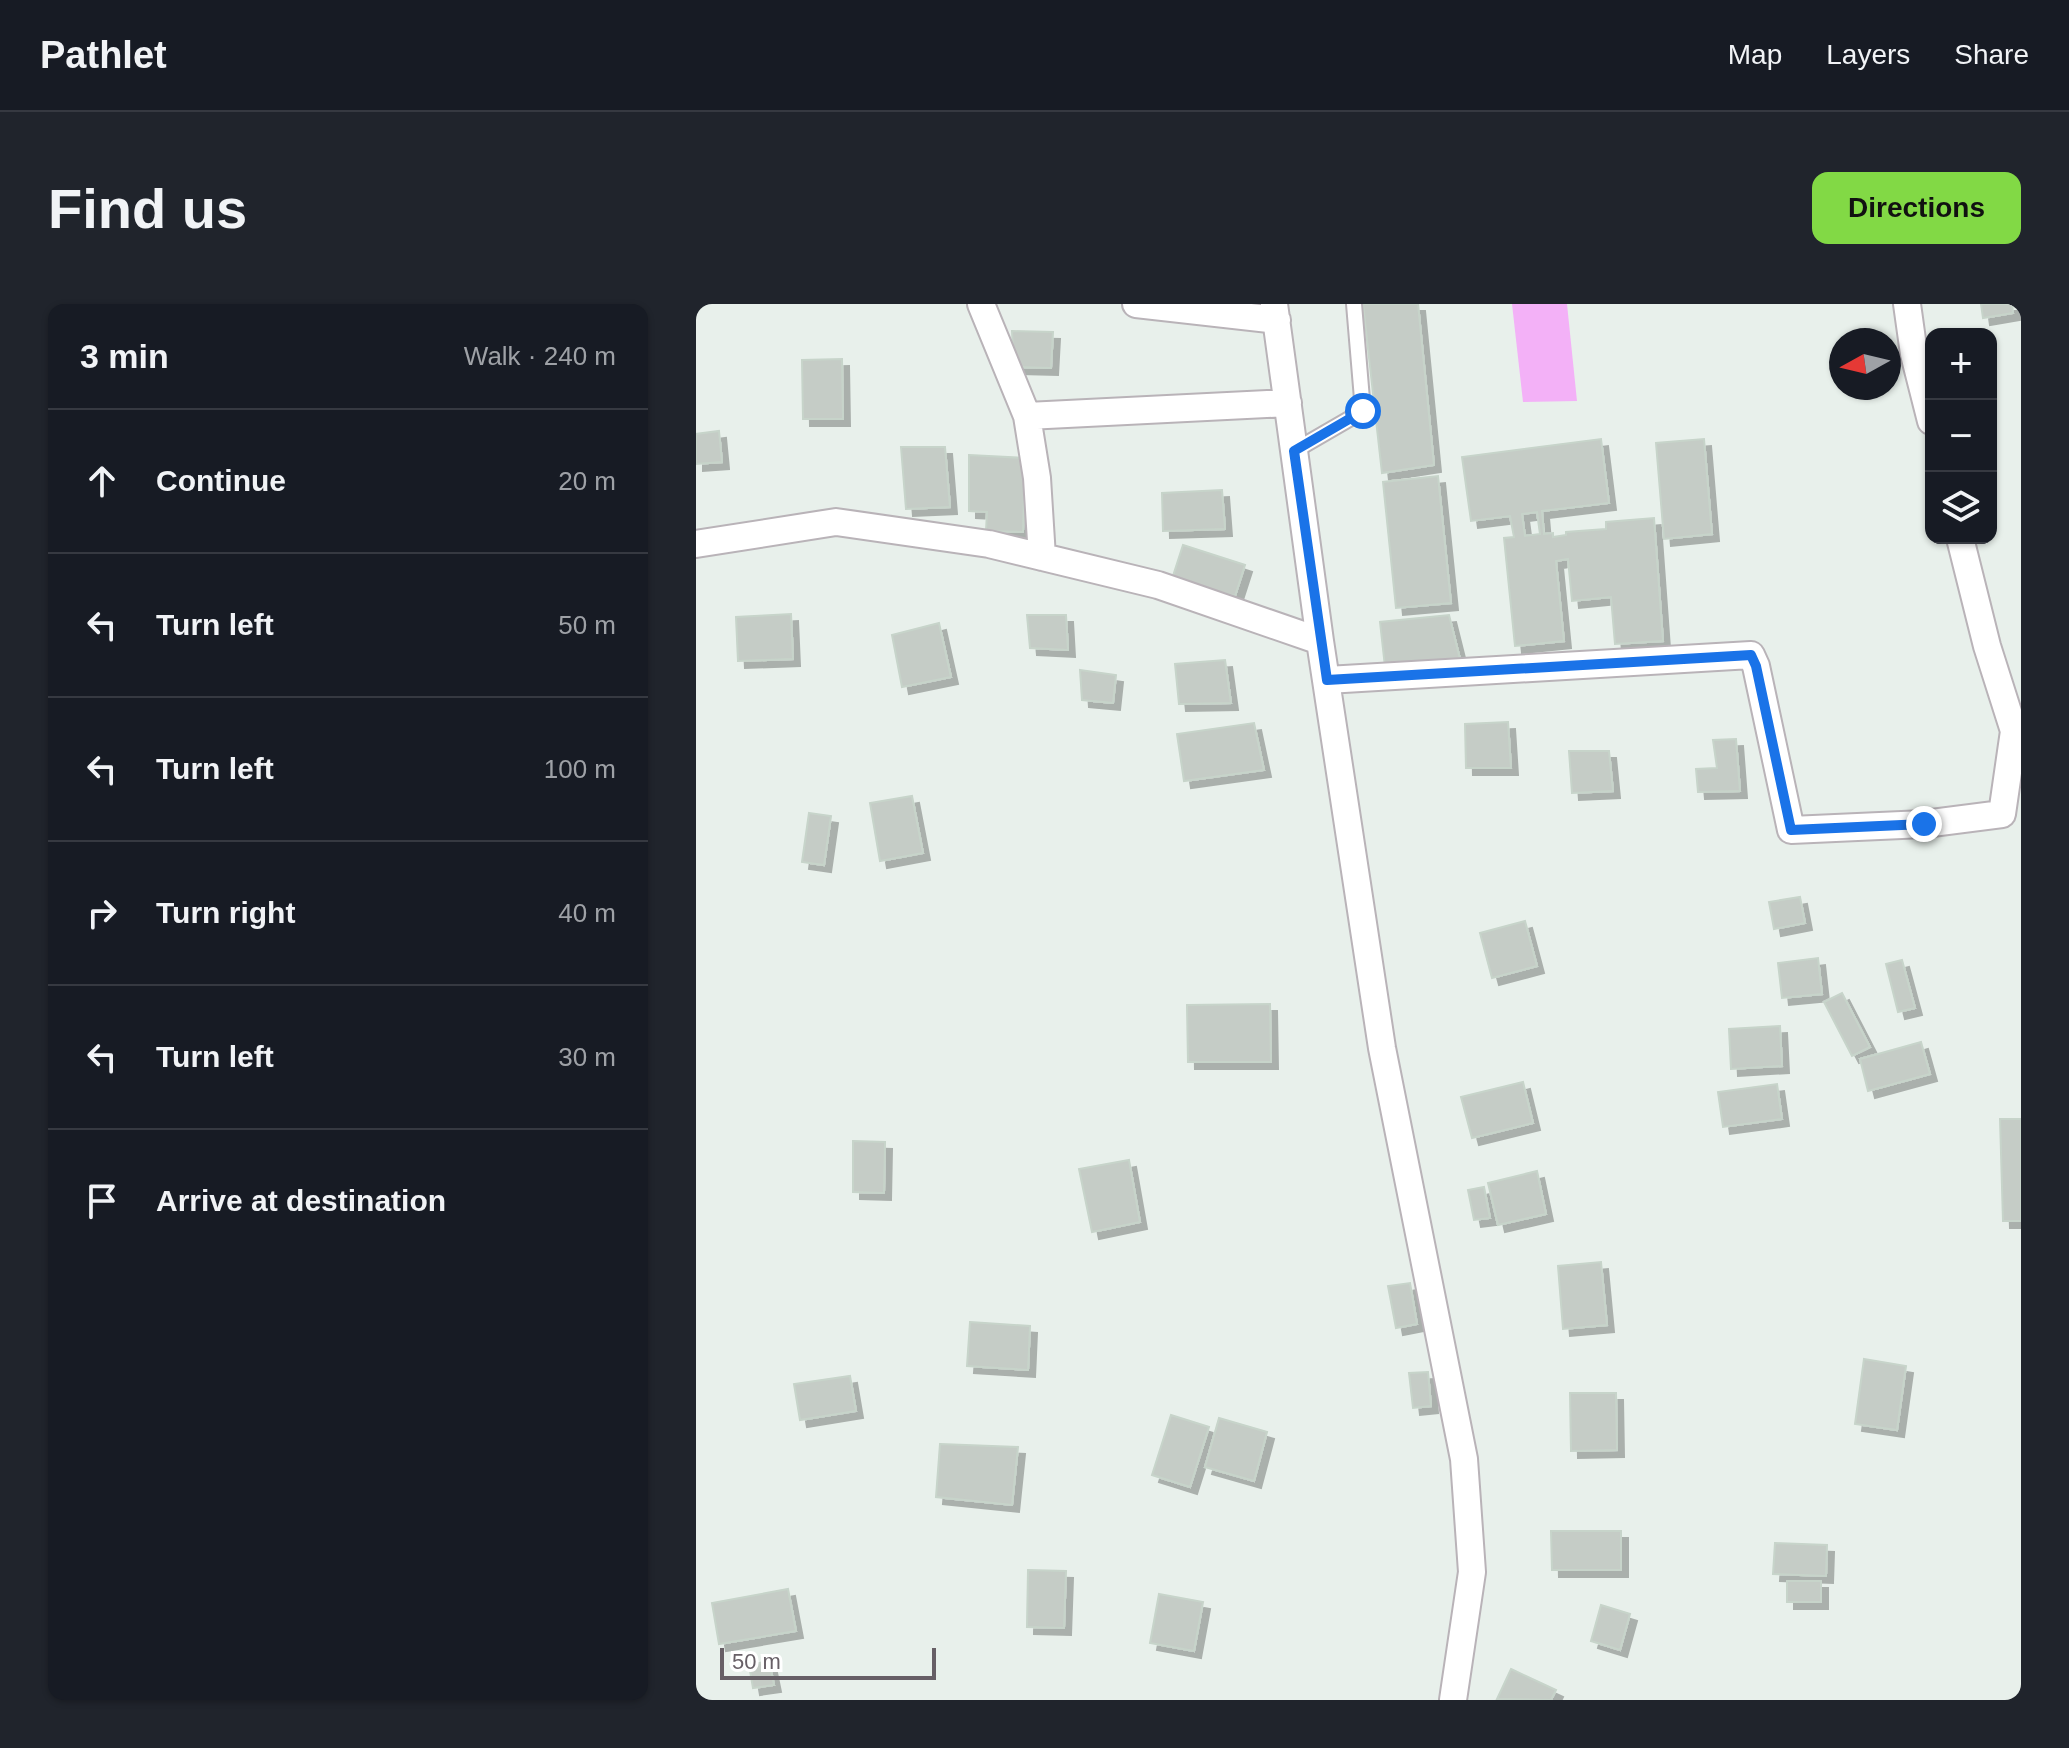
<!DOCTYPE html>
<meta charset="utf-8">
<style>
:root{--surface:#171b24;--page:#20242c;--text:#f1f3f6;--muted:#9ea1a6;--line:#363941;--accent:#82d945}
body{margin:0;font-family:Arial,sans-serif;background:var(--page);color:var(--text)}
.controls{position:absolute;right:24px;top:24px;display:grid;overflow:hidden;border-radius:16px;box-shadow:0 2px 6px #0004}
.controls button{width:72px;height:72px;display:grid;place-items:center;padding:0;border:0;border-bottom:2px solid var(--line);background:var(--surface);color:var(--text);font:40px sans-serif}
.compass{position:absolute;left:1133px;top:24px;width:72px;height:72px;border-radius:50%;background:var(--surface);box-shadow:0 2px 6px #0004;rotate:262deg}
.scale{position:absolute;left:24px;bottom:20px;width:216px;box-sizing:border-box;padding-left:8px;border:4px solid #675f66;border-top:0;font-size:22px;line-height:28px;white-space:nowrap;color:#675f66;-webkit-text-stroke:6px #fff;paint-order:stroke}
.stop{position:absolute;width:24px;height:24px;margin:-18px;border:6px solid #1a73e8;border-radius:50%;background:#fff}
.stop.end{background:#1a73e8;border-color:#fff;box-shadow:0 2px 8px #0008}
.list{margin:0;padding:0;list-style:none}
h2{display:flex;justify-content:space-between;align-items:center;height:104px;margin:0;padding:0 32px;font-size:34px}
h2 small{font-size:26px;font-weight:400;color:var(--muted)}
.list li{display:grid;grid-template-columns:52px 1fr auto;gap:24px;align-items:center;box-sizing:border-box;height:144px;padding:0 32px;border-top:2px solid var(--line)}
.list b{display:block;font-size:30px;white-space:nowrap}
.list em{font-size:26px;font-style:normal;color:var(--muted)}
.icon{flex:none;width:44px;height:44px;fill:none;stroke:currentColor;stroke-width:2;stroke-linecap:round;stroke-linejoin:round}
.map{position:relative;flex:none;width:1325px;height:1396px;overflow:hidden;border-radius:16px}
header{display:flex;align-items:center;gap:48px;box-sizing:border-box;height:112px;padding:0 40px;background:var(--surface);border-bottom:2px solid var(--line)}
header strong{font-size:38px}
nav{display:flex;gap:44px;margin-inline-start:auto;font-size:28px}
.intro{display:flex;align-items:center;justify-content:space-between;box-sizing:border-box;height:192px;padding:0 48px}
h1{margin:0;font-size:56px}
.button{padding:20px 36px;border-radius:16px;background:var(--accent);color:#111;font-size:28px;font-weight:700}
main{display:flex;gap:48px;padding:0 48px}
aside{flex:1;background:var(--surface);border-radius:16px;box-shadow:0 2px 6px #0004}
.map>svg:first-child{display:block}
.water{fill:#f3b1f7}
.building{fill:#c5ccc6;stroke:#c7d4ca;stroke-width:2;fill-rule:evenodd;filter:url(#shadow)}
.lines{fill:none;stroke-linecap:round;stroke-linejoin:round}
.service-casing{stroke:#b9b3b8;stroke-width:18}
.minor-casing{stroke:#b9b3b8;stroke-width:30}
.service{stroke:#fff;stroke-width:14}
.minor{stroke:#fff;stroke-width:26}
.route{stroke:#1a73e8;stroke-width:10}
</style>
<header>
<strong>Pathlet</strong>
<nav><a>Map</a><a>Layers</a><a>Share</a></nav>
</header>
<div class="intro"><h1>Find us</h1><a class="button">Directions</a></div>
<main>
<aside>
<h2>3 min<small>Walk · 240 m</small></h2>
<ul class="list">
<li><svg class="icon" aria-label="ahead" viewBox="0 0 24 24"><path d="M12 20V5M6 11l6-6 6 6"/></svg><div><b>Continue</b></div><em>20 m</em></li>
<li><svg class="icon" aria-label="left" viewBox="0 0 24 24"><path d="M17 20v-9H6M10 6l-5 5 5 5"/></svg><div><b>Turn left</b></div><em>50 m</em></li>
<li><svg class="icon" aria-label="left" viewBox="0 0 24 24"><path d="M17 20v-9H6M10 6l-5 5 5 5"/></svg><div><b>Turn left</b></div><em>100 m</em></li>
<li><svg class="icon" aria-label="right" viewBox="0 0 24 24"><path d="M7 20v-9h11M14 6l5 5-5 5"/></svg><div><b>Turn right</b></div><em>40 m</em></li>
<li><svg class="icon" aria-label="left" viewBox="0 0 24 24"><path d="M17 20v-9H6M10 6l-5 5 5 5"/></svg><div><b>Turn left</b></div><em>30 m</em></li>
<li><svg class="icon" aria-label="arrive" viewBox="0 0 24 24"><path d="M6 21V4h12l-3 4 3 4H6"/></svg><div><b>Arrive at destination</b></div></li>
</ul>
</aside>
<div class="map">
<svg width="1325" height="1396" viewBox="0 0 1325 1396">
<defs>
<filter id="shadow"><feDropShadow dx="7" dy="7" stdDeviation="0" flood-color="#0004"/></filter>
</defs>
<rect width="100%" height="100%" fill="#e8f0eb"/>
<path class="water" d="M 816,0 L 871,0 L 881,97 L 827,98 Z"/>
<path class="building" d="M 667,0 L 722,0 L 738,161 L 686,169 Z
M 1285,0 L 1316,0 L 1317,9 L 1287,14 Z
M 316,27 L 357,28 L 355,64 L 318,63 Z
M 146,55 L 147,115 L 107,115 L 106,56 Z
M 23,127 L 26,158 L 0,160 L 0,130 Z
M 905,135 L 913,199 L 846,207 L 848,230 L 857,229 L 857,233 L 870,231 L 870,228 L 910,225 L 910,218 L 958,214 L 967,337 L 919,340 L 915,293 L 876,297 L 872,255 L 860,257 L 868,337 L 819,342 L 808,234 L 818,233 L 814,212 L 775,217 L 766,153 ZM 841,208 L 844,230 L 829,232 L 826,210 Z
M 1008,135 L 1016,230 L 968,235 L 960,139 Z
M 205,143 L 249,143 L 254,203 L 210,205 Z
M 273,151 L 329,154 L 327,228 L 290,227 L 291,208 L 273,207 Z
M 742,172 L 755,299 L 700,304 L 687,178 Z
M 526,186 L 529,225 L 467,227 L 466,189 Z
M 487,241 L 549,261 L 539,292 L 508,284 L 477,272 Z
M 95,310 L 97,355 L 42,357 L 40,313 Z
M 331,311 L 370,311 L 372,346 L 334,344 Z
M 753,311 L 764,355 L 689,363 L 684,318 Z
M 243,319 L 255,373 L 206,383 L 196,331 Z
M 529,356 L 535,399 L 483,400 L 479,360 Z
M 384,366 L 420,371 L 417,399 L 386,396 Z
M 812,418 L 815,464 L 770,464 L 769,420 Z
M 558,419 L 568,466 L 488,477 L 481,430 Z
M 1040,435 L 1044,487 L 1002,488 L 1000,465 L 1021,464 L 1017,436 Z
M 873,447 L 913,447 L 917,487 L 876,489 Z
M 216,492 L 227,549 L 184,557 L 174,499 Z
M 113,509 L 135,512 L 128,561 L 106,558 Z
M 1104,593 L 1109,619 L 1078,625 L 1073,598 Z
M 829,617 L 841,662 L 796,674 L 784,629 Z
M 1122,654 L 1126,690 L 1086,694 L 1082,659 Z
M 1206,656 L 1219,704 L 1202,708 L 1190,660 Z
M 1146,689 L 1174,743 L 1156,752 L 1128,698 Z
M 574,700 L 575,758 L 492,758 L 491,701 Z
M 1084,722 L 1086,762 L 1035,765 L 1033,725 Z
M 1225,738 L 1234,770 L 1172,787 L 1164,755 Z
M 827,778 L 837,819 L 776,834 L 765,793 Z
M 1081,780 L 1086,815 L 1027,823 L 1022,788 Z
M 1304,815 L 1325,815 L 1325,917 L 1307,917 Z
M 157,837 L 189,838 L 188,889 L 157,888 Z
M 433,856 L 444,918 L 396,928 L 383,865 Z
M 841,867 L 850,910 L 802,921 L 792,879 Z
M 788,883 L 794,914 L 778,916 L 772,886 Z
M 905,958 L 911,1021 L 867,1025 L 862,962 Z
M 714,979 L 721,1020 L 700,1024 L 692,982 Z
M 274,1018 L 334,1022 L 332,1066 L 271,1062 Z
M 1168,1055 L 1210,1062 L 1201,1126 L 1159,1120 Z
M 732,1068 L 735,1102 L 717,1104 L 713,1069 Z
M 154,1072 L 160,1107 L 104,1116 L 98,1080 Z
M 874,1089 L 920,1089 L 921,1146 L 875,1147 Z
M 475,1111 L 513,1123 L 494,1183 L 456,1171 Z
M 523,1114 L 571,1128 L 558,1177 L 509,1163 Z
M 244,1140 L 322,1143 L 316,1201 L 240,1193 Z
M 855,1227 L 925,1227 L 925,1266 L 856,1266 Z
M 1079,1239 L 1131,1241 L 1130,1272 L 1077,1270 Z
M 332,1266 L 370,1267 L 368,1324 L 331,1323 Z
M 1091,1277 L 1125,1277 L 1125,1298 L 1091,1298 Z
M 92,1285 L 100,1327 L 23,1340 L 16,1299 Z
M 463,1290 L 507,1298 L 498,1347 L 454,1339 Z
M 905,1301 L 934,1310 L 924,1346 L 895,1337 Z
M 73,1357 L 78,1381 L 57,1384 L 53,1361 Z
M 815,1365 L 860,1386 L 855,1396 L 801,1395 Z"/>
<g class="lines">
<g class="service-casing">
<path id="service" d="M 598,147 L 667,107 L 658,0"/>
</g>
<g class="minor-casing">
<path id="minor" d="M 285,0 L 331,112 L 341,174 L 346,253
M 440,0 L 581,16
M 578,0 L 624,337 L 686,744 L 768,1155 L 776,1268 L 757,1396
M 1211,0 L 1218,50 L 1235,117
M 331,112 L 592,99
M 0,240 L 140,218 L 293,240 L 462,281 L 624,337
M 631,376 L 1055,351 L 1060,362 L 1095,526 L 1228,520 L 1306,510 L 1318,427 L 1291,342 L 1264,234"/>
</g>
<use href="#service" class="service"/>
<use href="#minor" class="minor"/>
</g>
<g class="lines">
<path class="route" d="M 667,107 L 598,147 L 631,376 L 1055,351 L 1060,362 L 1095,526 L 1228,520"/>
</g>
</svg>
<div class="controls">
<button>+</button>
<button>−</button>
<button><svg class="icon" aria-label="layers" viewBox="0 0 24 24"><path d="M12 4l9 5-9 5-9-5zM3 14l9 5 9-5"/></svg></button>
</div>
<svg class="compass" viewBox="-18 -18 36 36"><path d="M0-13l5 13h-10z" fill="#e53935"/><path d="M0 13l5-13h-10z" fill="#9ea1a6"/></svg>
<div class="scale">50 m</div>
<div class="stop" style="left:667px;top:107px"></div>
<div class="stop end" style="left:1228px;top:520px"></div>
</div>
</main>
